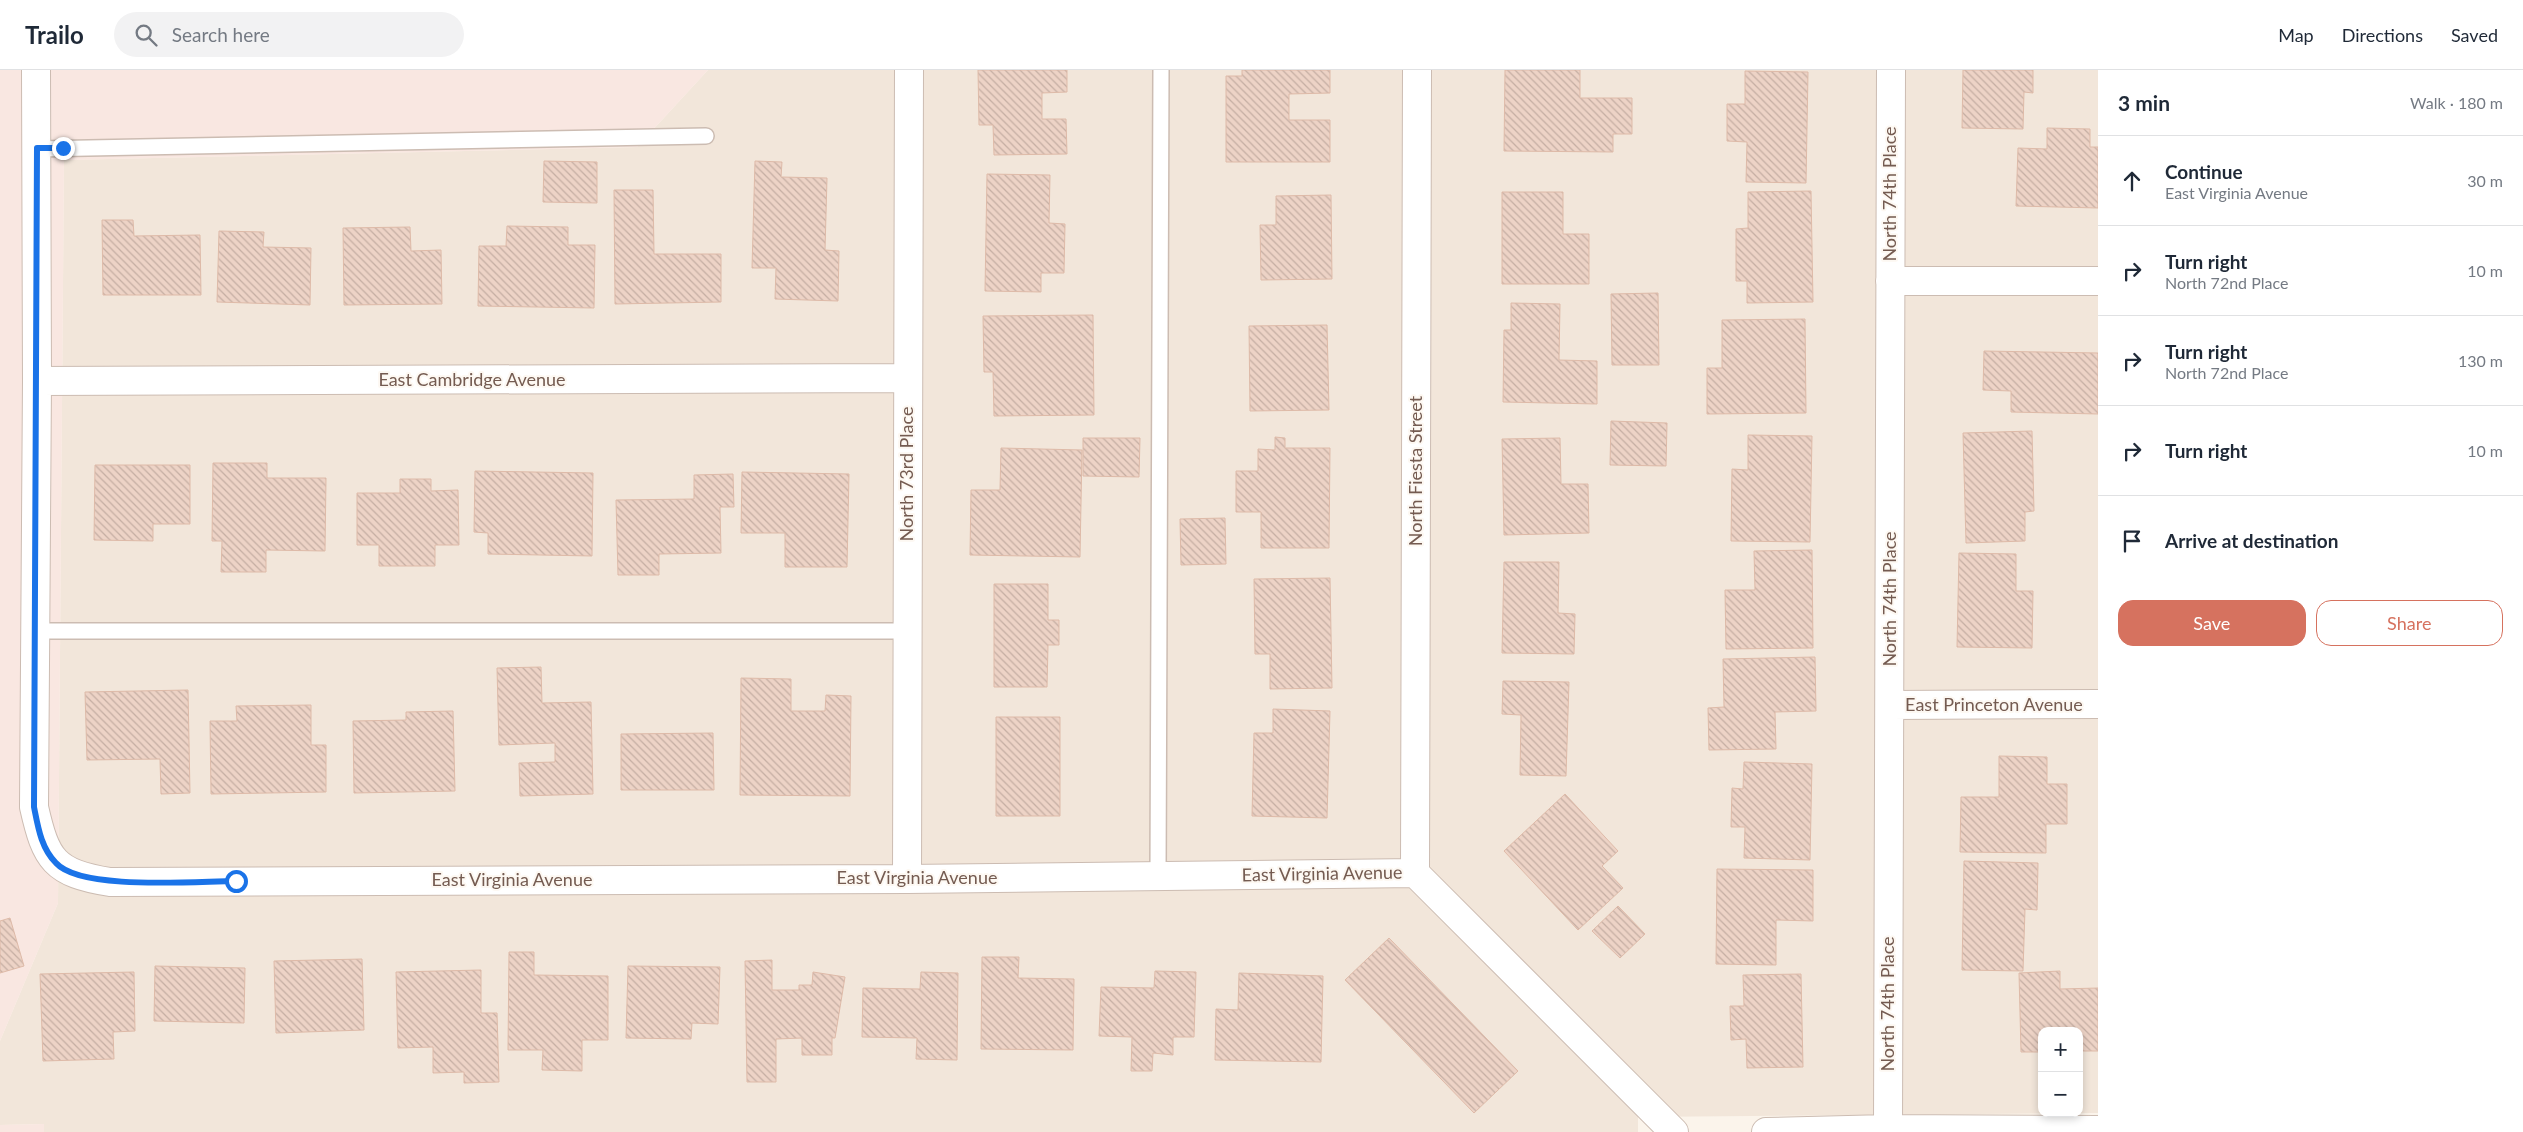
<!DOCTYPE html>
<meta charset="utf-8">
<style>
:root{--surface:#fff;--page:#f2f2f3;--text:#1f2937;--muted:#747a83;--line:#e0e1e3;--accent:#d6725f}
body{margin:0;font-family:Lato,sans-serif;background:var(--page);color:var(--text)}
.controls{position:absolute;right:15px;bottom:15px;display:grid;overflow:hidden;border-radius:10px;box-shadow:0 2px 8px #0003}
.controls button{width:45px;height:45px;display:grid;place-items:center;padding:0;border:0;border-bottom:1px solid var(--line);background:var(--surface);color:var(--text);font:25px sans-serif}
.stop{position:absolute;width:15px;height:15px;margin:-11px;border:4px solid #1a73e8;border-radius:50%;background:#fff}
.stop.end{background:#1a73e8;border-color:#fff;box-shadow:0 1px 5px #0008}
.list{margin:0;padding:0;list-style:none}
h2{display:flex;justify-content:space-between;align-items:center;height:65px;margin:0;padding:0 20px;font-size:21px}
h2 small{font-size:16px;font-weight:400;color:var(--muted)}
.list li{display:grid;grid-template-columns:32px 1fr auto;gap:15px;align-items:center;box-sizing:border-box;height:90px;padding:0 20px;border-top:1px solid var(--line)}
.list b{display:block;font-size:19px;white-space:nowrap}
.list p{margin:0;font-size:16px;white-space:nowrap;color:var(--muted)}
.list em{font-size:16px;font-style:normal;color:var(--muted)}
.actions{display:flex;gap:10px;padding:15px 20px}
.actions a{flex:1;padding:11px 0;border:1px solid var(--accent);border-radius:15px;text-align:center;font-size:18px;color:var(--accent)}
.actions .main{background:var(--accent);color:#fff}
.icon{flex:none;width:28px;height:28px;fill:none;stroke:currentColor;stroke-width:2;stroke-linecap:round;stroke-linejoin:round}
.map{position:relative;flex:none;width:2098px;height:1062px;overflow:hidden}
header{display:flex;align-items:center;gap:30px;box-sizing:border-box;height:70px;padding:0 25px;background:var(--surface);border-bottom:1px solid var(--line)}
header strong{font-size:24px}
nav{display:flex;gap:28px;margin-inline-start:auto;font-size:18px}
.search{width:350px;height:45px;background:var(--page);display:flex;align-items:center;gap:12px;box-sizing:border-box;padding:0 18px;border-radius:28px;color:var(--muted);font-size:19px}
main{display:flex}
aside{flex:1;background:var(--surface)}
.map>svg:first-child{display:block}
.residential{fill:#f2e6da;fill-rule:evenodd}
.commercial{fill:#f9e7e1}
.building{fill:url(#building-back-hatch);stroke:#debaa8}
.lines{fill:none;stroke-linecap:round;stroke-linejoin:round}
.lane-casing{stroke:#ccbcb2;stroke-width:18}
.street-casing{stroke:#ccbcb2;stroke-width:30}
.lane{stroke:#fff;stroke-width:15}
.street{stroke:#fff;stroke-width:28}
.route{stroke:#1a73e8;stroke-width:6}
.labels{text-anchor:middle;stroke-width:4;stroke-linejoin:round;paint-order:stroke}
.street-label{font-size:18px;fill:#745b51;stroke:#fdf8f2}
</style>
<header>
<strong>Trailo</strong>
<div class="search"><svg class="icon" aria-label="search" viewBox="0 0 24 24"><circle cx="10" cy="10" r="6"/><path d="M15 15l6 6"/></svg>Search here</div>
<nav><a>Map</a><a>Directions</a><a>Saved</a></nav>
</header>
<main>
<div class="map">
<svg width="2098" height="1062" viewBox="0 0 2098 1062">
<defs>
<pattern id="building-back-hatch" width="6" height="6" patternUnits="userSpaceOnUse" patternTransform="scale(1.25)"><rect width="6" height="6" fill="#edd3c6"/><path d="M-1 5l2 2M0 0l6 6M5-1l2 2" fill="none" stroke="#c5aea3"/></pattern>
</defs>
<rect width="100%" height="100%" fill="#fbf4eb"/>
<path class="residential" d="M 708,0 L 2098,0 L 2098,1043 L 1638,1047 L 1638,1062 L 44,1062 L 44,1054 L 0,1055 L 0,971 L 58,833 L 64,90 L 637,77 ZM 2042,961 L 2079,961 L 2079,1043 L 2042,1043 Z"/>
<path class="commercial" d="M 0,0 L 708,0 L 637,77 L 64,90 L 58,833 L 0,971 Z
M 44,1054 L 44,1062 L 0,1062 L 0,1055 Z"/>
<path class="building" d="M 978,0 L 1067,0 L 1067,22 L 1042,23 L 1042,49 L 1066,49 L 1067,84 L 994,85 L 993,55 L 979,55 Z
M 1242,0 L 1330,0 L 1330,23 L 1289,24 L 1289,50 L 1330,50 L 1330,92 L 1226,92 L 1226,6 L 1242,6 Z
M 1505,0 L 1580,0 L 1580,28 L 1632,28 L 1632,64 L 1613,64 L 1613,82 L 1504,81 Z
M 1963,0 L 2033,0 L 2033,23 L 2024,22 L 2023,59 L 1962,58 Z
M 1745,1 L 1808,2 L 1806,113 L 1746,112 L 1747,72 L 1727,71 L 1727,34 L 1745,34 Z
M 2047,58 L 2090,59 L 2090,77 L 2098,77 L 2098,138 L 2016,136 L 2018,78 L 2047,79 Z
M 544,91 L 597,92 L 597,133 L 543,132 Z
M 755,91 L 782,92 L 781,107 L 827,108 L 825,180 L 839,181 L 838,231 L 775,229 L 776,198 L 752,198 Z
M 987,104 L 1050,105 L 1049,153 L 1065,154 L 1064,203 L 1041,203 L 1041,222 L 985,221 Z
M 614,120 L 653,120 L 654,184 L 721,184 L 721,232 L 615,234 Z
M 1811,121 L 1813,232 L 1747,233 L 1747,211 L 1736,211 L 1736,159 L 1748,158 L 1748,122 Z
M 1502,122 L 1563,122 L 1563,164 L 1589,164 L 1589,214 L 1502,214 Z
M 1331,125 L 1332,209 L 1261,210 L 1260,155 L 1276,155 L 1276,126 Z
M 102,150 L 133,150 L 134,166 L 200,165 L 201,225 L 103,225 Z
M 507,156 L 568,157 L 568,175 L 595,175 L 594,238 L 478,236 L 479,176 L 506,176 Z
M 410,157 L 411,181 L 441,180 L 442,234 L 344,235 L 343,158 Z
M 219,161 L 264,162 L 263,177 L 311,178 L 310,235 L 217,232 Z
M 1658,223 L 1659,295 L 1612,295 L 1611,224 Z
M 1511,233 L 1560,234 L 1559,290 L 1597,291 L 1597,334 L 1503,332 L 1504,260 L 1511,260 Z
M 1093,245 L 1094,345 L 994,346 L 993,302 L 984,302 L 983,246 Z
M 1805,249 L 1806,343 L 1707,344 L 1707,298 L 1722,298 L 1722,250 Z
M 1327,255 L 1329,340 L 1250,341 L 1249,256 Z
M 1984,281 L 2098,283 L 2098,344 L 2011,342 L 2011,321 L 1983,320 Z
M 1611,351 L 1667,353 L 1666,396 L 1610,395 Z
M 2032,361 L 2034,441 L 2025,442 L 2025,471 L 1966,473 L 1963,363 Z
M 1748,365 L 1812,366 L 1810,472 L 1731,471 L 1732,399 L 1748,400 Z
M 1275,367 L 1285,368 L 1285,378 L 1330,378 L 1329,478 L 1261,478 L 1261,442 L 1236,442 L 1236,401 L 1258,401 L 1258,379 L 1275,380 Z
M 1083,368 L 1140,368 L 1139,407 L 1083,406 Z
M 1560,368 L 1561,414 L 1588,414 L 1589,463 L 1504,465 L 1502,369 Z
M 1001,378 L 1082,380 L 1080,487 L 970,485 L 971,420 L 1000,420 Z
M 213,393 L 267,393 L 267,408 L 326,408 L 325,481 L 266,480 L 266,502 L 221,502 L 222,471 L 212,471 Z
M 95,395 L 190,395 L 190,454 L 153,454 L 153,471 L 94,470 Z
M 475,401 L 593,403 L 592,486 L 488,484 L 488,463 L 474,462 Z
M 742,402 L 849,404 L 847,497 L 785,497 L 785,463 L 741,463 Z
M 733,404 L 734,437 L 720,437 L 721,483 L 659,484 L 659,505 L 618,505 L 616,430 L 694,429 L 694,405 Z
M 400,409 L 431,409 L 431,421 L 458,420 L 459,475 L 435,475 L 435,496 L 379,496 L 379,475 L 357,475 L 357,423 L 400,423 Z
M 1225,448 L 1226,494 L 1181,495 L 1180,449 Z
M 1812,480 L 1813,578 L 1726,579 L 1725,520 L 1755,520 L 1754,481 Z
M 1959,483 L 2016,484 L 2016,521 L 2033,521 L 2032,578 L 1957,577 Z
M 1504,492 L 1559,492 L 1558,543 L 1575,544 L 1574,584 L 1502,583 Z
M 1330,508 L 1332,618 L 1270,619 L 1270,584 L 1255,584 L 1254,509 Z
M 994,514 L 1048,514 L 1048,550 L 1059,550 L 1059,575 L 1048,575 L 1047,617 L 994,617 Z
M 1815,587 L 1816,641 L 1775,642 L 1776,679 L 1709,680 L 1708,638 L 1724,637 L 1723,589 Z
M 541,597 L 542,633 L 591,632 L 593,724 L 520,726 L 519,693 L 555,692 L 555,673 L 499,675 L 497,598 Z
M 741,608 L 791,609 L 791,641 L 825,641 L 826,625 L 851,626 L 850,726 L 740,725 Z
M 1503,611 L 1569,612 L 1566,706 L 1520,705 L 1521,645 L 1502,644 Z
M 188,620 L 190,723 L 161,724 L 160,689 L 87,690 L 85,622 Z
M 311,635 L 311,675 L 326,675 L 326,722 L 211,724 L 210,651 L 237,651 L 236,636 Z
M 1273,639 L 1330,641 L 1327,748 L 1252,746 L 1254,663 L 1273,663 Z
M 453,641 L 455,721 L 354,723 L 353,651 L 406,650 L 406,642 Z
M 996,647 L 1060,647 L 1060,746 L 996,746 Z
M 713,663 L 714,720 L 621,720 L 621,664 Z
M 1999,686 L 2047,687 L 2047,714 L 2067,714 L 2067,754 L 2046,754 L 2046,783 L 1960,782 L 1961,727 L 1999,727 Z
M 1744,692 L 1812,694 L 1810,790 L 1744,788 L 1745,757 L 1731,757 L 1732,718 L 1743,719 Z
M 1565,724 L 1618,781 L 1602,796 L 1623,818 L 1578,860 L 1504,781 Z
M 1964,791 L 2038,793 L 2037,840 L 2025,839 L 2023,901 L 1962,900 Z
M 1717,799 L 1813,800 L 1813,851 L 1776,850 L 1776,895 L 1716,894 Z
M 1618,836 L 1645,864 L 1620,888 L 1592,861 Z
M 10,848 L 24,896 L 0,903 L 0,851 Z
M 1389,868 L 1518,1001 L 1474,1043 L 1345,910 Z
M 509,882 L 534,882 L 534,905 L 608,906 L 608,970 L 582,970 L 582,1001 L 542,1000 L 543,980 L 508,980 Z
M 982,887 L 1019,887 L 1018,908 L 1074,909 L 1073,980 L 981,979 Z
M 362,889 L 364,960 L 276,963 L 274,891 Z
M 772,890 L 772,920 L 799,920 L 799,915 L 812,915 L 813,902 L 845,907 L 835,968 L 832,968 L 832,985 L 802,985 L 802,968 L 776,969 L 776,1012 L 747,1012 L 745,891 Z
M 155,896 L 245,898 L 244,953 L 154,951 Z
M 628,896 L 720,897 L 718,954 L 692,953 L 691,969 L 626,968 Z
M 481,900 L 481,943 L 497,943 L 499,1012 L 464,1013 L 464,1002 L 433,1003 L 433,977 L 398,978 L 396,902 Z
M 1155,901 L 1196,902 L 1194,967 L 1173,967 L 1173,985 L 1153,983 L 1152,1001 L 1131,1001 L 1132,967 L 1099,966 L 1101,917 L 1154,918 Z
M 2060,901 L 2060,919 L 2098,918 L 2098,981 L 2079,981 L 2079,961 L 2042,961 L 2042,982 L 2021,982 L 2019,903 Z
M 134,902 L 135,961 L 113,962 L 114,989 L 43,991 L 40,904 Z
M 921,902 L 958,903 L 957,990 L 916,989 L 917,968 L 862,967 L 863,918 L 920,919 Z
M 1239,903 L 1323,906 L 1321,992 L 1215,990 L 1216,939 L 1238,940 Z
M 1801,904 L 1803,997 L 1747,998 L 1746,969 L 1731,970 L 1730,936 L 1744,936 L 1743,905 Z"/>
<g class="lines">
<g class="lane-casing">
<path id="lane" d="M 37,79 L 706,66
M 34,561 L 907,561
M 1158,806 L 1161,0"/>
</g>
<g class="street-casing">
<path id="street" d="M 36,0 L 37,311 L 34,737 C 46,790 54,803 110,812 L 907,809 L 1415,803 L 1674,1062
M 1890,211 L 2098,211
M 37,311 L 907,308
M 1890,635 L 2098,634
M 1415,803 L 1417,0
M 907,809 L 909,0
M 1888,1059 L 1891,0
M 1766,1062 L 1888,1059 L 2098,1060"/>
</g>
<use href="#lane" class="lane"/>
<use href="#street" class="street"/>
</g>
<g class="lines">
<path class="route" d="M 63,78 L 37,78 L 34,737 C 38,757 41,778 56,793 C 81,821 197,811 236,811"/>
</g>
<g class="labels">
<g class="street-label">
<text transform="translate(1890 124) rotate(-90)" y="6">North 74th Place</text>
<text x="472" y="316">East Cambridge Avenue</text>
<text transform="translate(1416 401) rotate(-90)" y="6">North Fiesta Street</text>
<text transform="translate(907 404) rotate(-90)" y="6">North 73rd Place</text>
<text transform="translate(1890 529) rotate(-90)" y="6">North 74th Place</text>
<text x="1994" y="641">East Princeton Avenue</text>
<text transform="translate(1322 804) rotate(-1)" y="6">East Virginia Avenue</text>
<text x="917" y="814">East Virginia Avenue</text>
<text x="512" y="816">East Virginia Avenue</text>
<text transform="translate(1888 934) rotate(-90)" y="6">North 74th Place</text>
</g>
</g>
</svg>
<div class="controls">
<button>+</button>
<button>−</button>
</div>
<div class="stop" style="left:236px;top:811px"></div>
<div class="stop end" style="left:63px;top:78px"></div>
</div>
<aside>
<h2>3 min<small>Walk · 180 m</small></h2>
<ul class="list">
<li><svg class="icon" aria-label="ahead" viewBox="0 0 24 24"><path d="M12 20V5M6 11l6-6 6 6"/></svg><div><b>Continue</b><p>East Virginia Avenue</p></div><em>30 m</em></li>
<li><svg class="icon" aria-label="right" viewBox="0 0 24 24"><path d="M7 20v-9h11M14 6l5 5-5 5"/></svg><div><b>Turn right</b><p>North 72nd Place</p></div><em>10 m</em></li>
<li><svg class="icon" aria-label="right" viewBox="0 0 24 24"><path d="M7 20v-9h11M14 6l5 5-5 5"/></svg><div><b>Turn right</b><p>North 72nd Place</p></div><em>130 m</em></li>
<li><svg class="icon" aria-label="right" viewBox="0 0 24 24"><path d="M7 20v-9h11M14 6l5 5-5 5"/></svg><div><b>Turn right</b></div><em>10 m</em></li>
<li><svg class="icon" aria-label="arrive" viewBox="0 0 24 24"><path d="M6 21V4h12l-3 4 3 4H6"/></svg><div><b>Arrive at destination</b></div></li>
</ul>
<div class="actions"><a class="main">Save</a><a>Share</a></div>
</aside>
</main>
